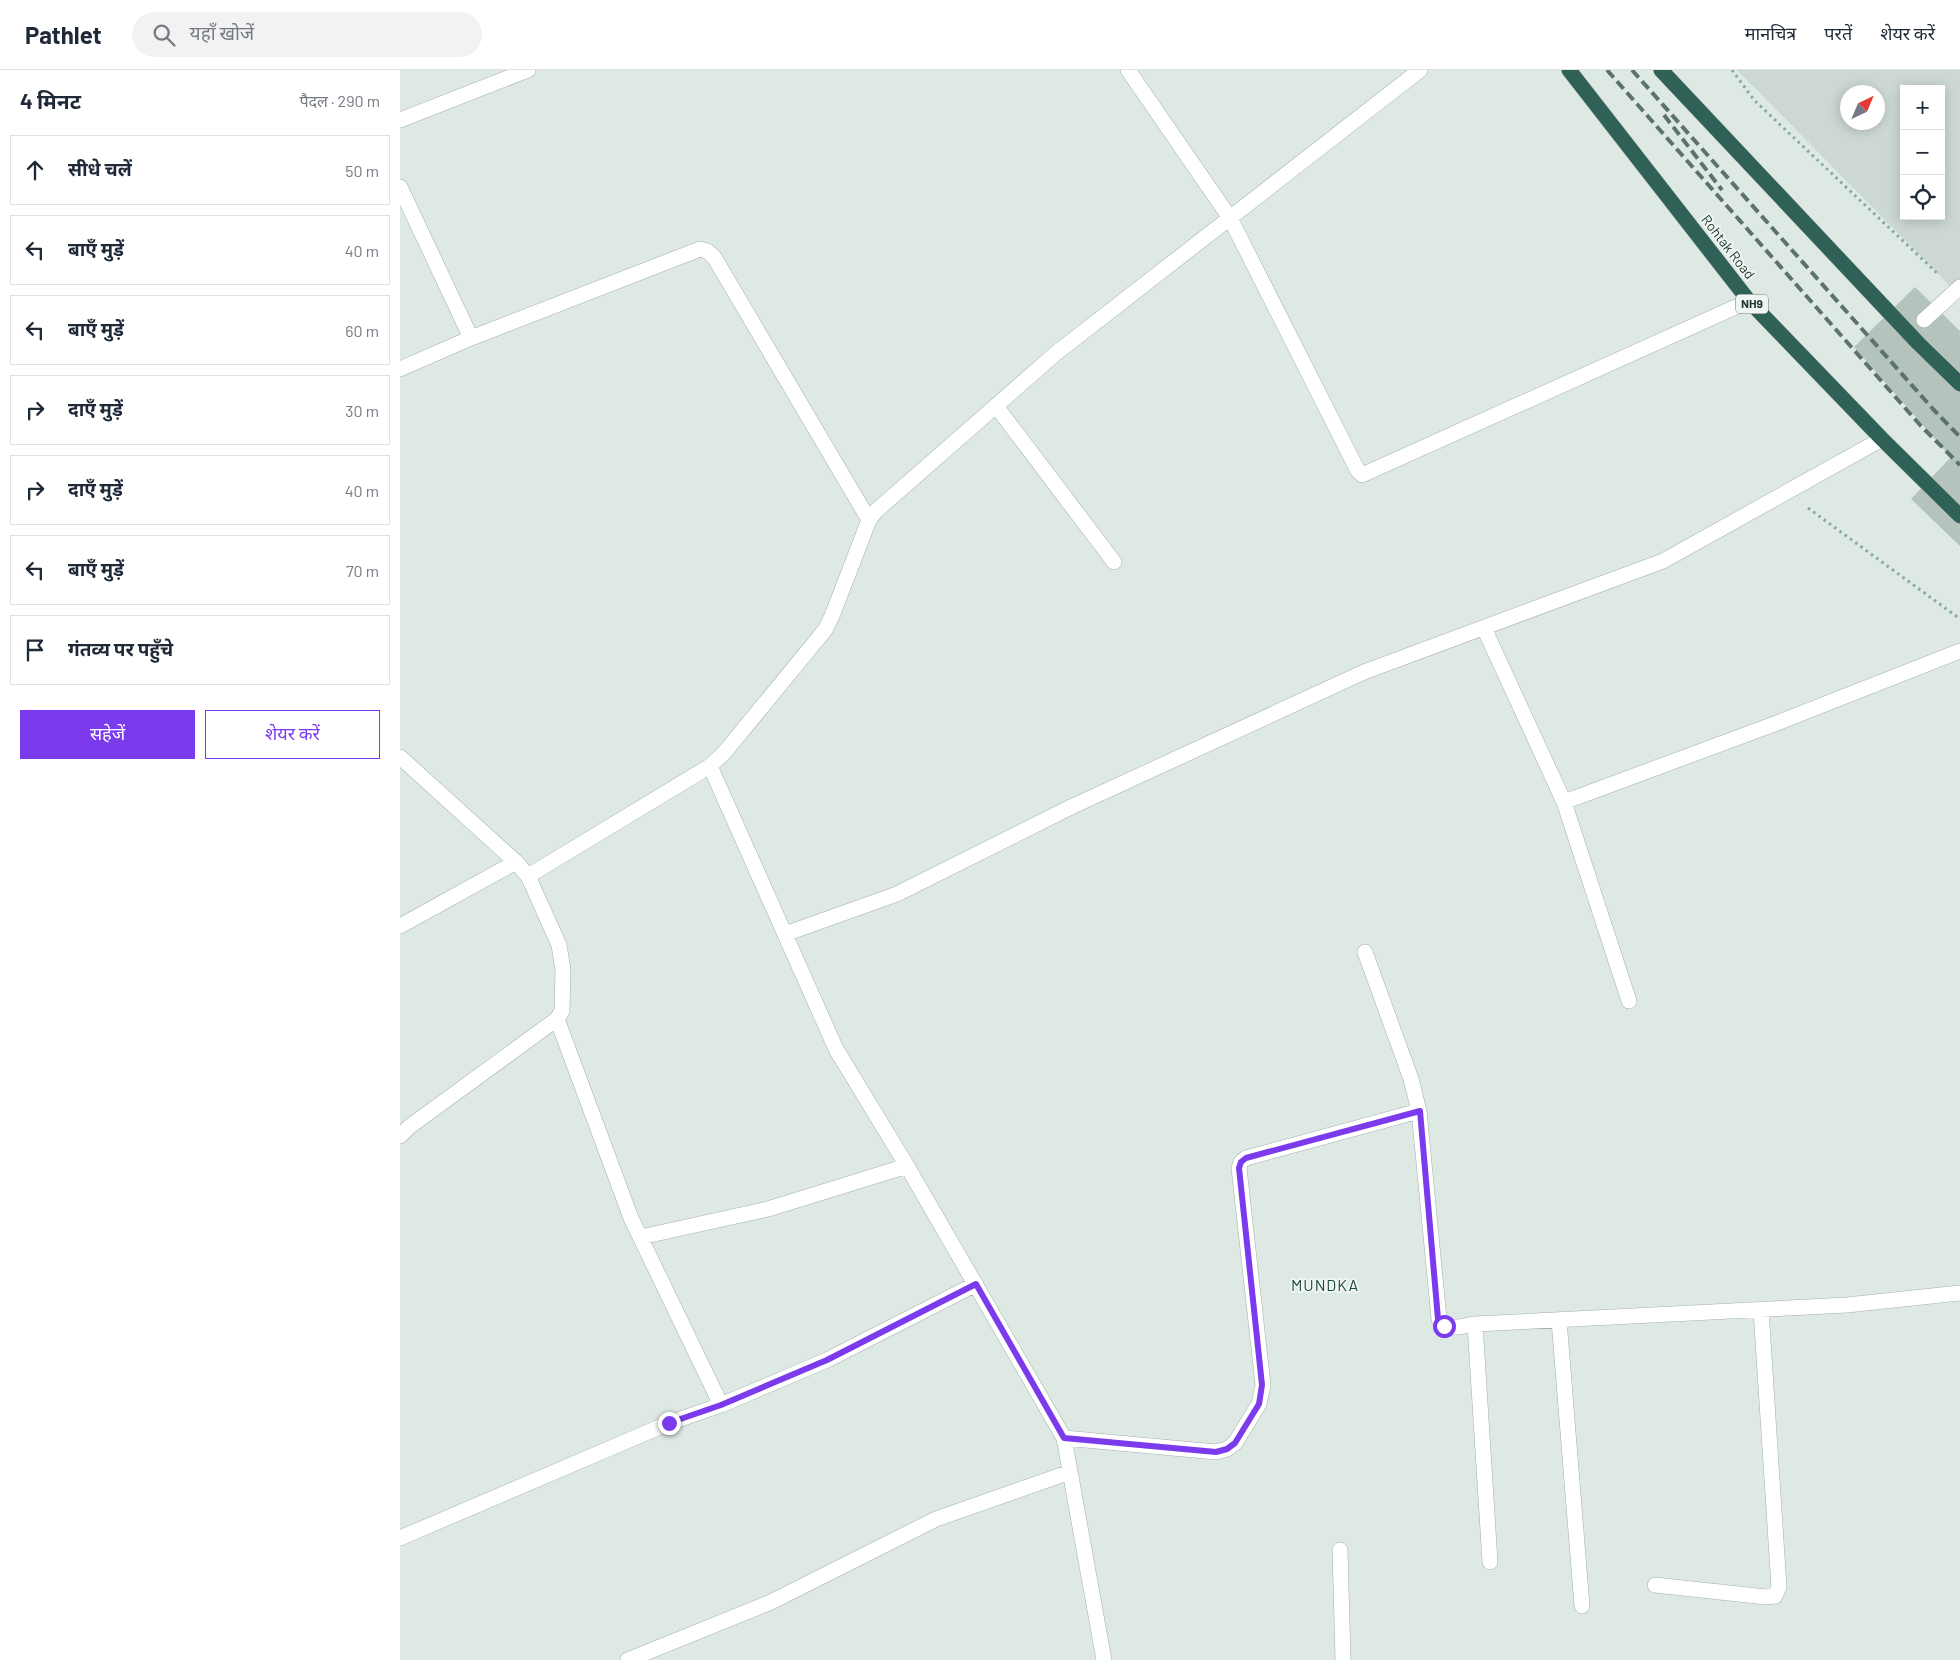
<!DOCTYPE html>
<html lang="hi">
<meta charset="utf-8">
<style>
:root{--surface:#fff;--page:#f2f2f3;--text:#1f2937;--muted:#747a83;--line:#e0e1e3;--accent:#7c3aed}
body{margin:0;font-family:Barlow,"Noto Sans Devanagari",sans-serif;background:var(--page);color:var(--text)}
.controls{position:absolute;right:15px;top:15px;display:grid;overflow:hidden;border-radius:0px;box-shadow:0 2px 12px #0003}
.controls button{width:45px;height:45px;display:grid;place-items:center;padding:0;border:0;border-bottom:1px solid var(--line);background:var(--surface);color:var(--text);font:25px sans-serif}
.compass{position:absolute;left:1440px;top:15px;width:45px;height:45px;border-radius:50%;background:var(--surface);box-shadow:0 2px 12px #0003;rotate:44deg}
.stop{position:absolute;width:15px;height:15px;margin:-11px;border:4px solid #7c3aed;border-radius:50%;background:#fff}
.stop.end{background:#7c3aed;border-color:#fff;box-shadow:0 1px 5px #0008}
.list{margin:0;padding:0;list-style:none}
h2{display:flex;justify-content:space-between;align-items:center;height:65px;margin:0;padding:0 20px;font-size:21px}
h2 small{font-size:16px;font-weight:400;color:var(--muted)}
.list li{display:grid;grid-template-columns:32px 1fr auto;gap:15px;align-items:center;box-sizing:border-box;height:70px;margin:0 10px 10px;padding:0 10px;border:1px solid var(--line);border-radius:0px}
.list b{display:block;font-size:19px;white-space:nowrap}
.list em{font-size:16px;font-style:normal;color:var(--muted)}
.actions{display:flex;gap:10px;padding:15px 20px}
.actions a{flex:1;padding:11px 0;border:1px solid var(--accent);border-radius:0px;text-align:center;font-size:18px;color:var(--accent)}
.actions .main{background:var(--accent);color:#fff}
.icon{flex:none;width:28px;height:28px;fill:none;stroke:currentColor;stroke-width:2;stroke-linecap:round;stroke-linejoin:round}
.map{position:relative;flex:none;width:1560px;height:1590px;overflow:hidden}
header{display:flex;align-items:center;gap:30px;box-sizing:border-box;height:70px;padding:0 25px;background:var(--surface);border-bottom:1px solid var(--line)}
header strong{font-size:24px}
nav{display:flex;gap:28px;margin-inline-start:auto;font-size:18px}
.search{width:350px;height:45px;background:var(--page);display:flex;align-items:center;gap:12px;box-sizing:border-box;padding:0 18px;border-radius:28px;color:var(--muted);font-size:19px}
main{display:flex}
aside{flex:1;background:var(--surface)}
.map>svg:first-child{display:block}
.built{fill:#cdd8d3;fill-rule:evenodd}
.building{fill:#b5c3bd}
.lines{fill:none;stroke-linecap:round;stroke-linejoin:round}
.minor-casing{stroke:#a3b0ab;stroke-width:16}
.highway-casing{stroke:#bdc3c1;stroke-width:16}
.path{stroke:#82aa9d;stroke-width:3;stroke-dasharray:2.5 4;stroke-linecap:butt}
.minor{stroke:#fff;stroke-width:15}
.highway{stroke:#306157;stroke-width:15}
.rail{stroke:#5c736d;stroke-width:4;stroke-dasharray:10 5;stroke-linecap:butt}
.route{stroke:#7c3aed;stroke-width:6}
.labels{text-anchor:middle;stroke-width:4;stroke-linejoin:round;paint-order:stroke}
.shield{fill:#eff6f2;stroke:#60706b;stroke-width:1}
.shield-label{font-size:12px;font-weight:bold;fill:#223731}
.street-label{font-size:14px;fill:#223731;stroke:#eff6f2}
.quarter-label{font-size:16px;letter-spacing:1px;fill:#20473e;stroke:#eff6f2}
</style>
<header>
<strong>Pathlet</strong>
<div class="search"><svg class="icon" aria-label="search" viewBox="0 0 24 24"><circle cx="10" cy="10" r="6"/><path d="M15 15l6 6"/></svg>यहाँ खोजें</div>
<nav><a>मानचित्र</a><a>परतें</a><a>शेयर करें</a></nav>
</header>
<main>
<aside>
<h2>4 मिनट<small>पैदल · 290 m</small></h2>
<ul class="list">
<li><svg class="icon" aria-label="ahead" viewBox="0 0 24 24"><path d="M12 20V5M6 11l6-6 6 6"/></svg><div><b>सीधे चलें</b></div><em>50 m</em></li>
<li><svg class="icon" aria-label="left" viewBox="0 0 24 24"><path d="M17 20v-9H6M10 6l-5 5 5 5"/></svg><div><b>बाएँ मुड़ें</b></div><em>40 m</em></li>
<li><svg class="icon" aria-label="left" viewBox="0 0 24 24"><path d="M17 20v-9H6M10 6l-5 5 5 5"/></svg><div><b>बाएँ मुड़ें</b></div><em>60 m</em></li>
<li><svg class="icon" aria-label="right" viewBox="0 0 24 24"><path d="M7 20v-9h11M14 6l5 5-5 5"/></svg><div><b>दाएँ मुड़ें</b></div><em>30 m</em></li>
<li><svg class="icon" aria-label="right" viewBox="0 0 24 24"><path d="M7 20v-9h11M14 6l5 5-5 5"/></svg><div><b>दाएँ मुड़ें</b></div><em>40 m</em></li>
<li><svg class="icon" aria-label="left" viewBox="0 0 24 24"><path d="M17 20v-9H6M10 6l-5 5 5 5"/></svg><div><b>बाएँ मुड़ें</b></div><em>70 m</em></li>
<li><svg class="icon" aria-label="arrive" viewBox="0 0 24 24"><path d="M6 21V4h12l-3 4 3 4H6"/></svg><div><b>गंतव्य पर पहुँचे</b></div></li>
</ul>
<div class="actions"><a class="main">सहेजें</a><a>शेयर करें</a></div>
</aside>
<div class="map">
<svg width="1560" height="1590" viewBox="0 0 1560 1590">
<rect width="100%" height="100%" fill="#dfe9e4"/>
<path class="built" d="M 1337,0 L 1560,0 L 1560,226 ZM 1504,19 L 1541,19 L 1541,146 L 1504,146 ZM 1448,22 L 1478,22 L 1478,52 L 1448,52 Z"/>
<path class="building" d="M 1515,217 L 1560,261 L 1560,476 L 1511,429 L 1551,387 L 1454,277 Z"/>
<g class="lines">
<g class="minor-casing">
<path id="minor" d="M 728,0 L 830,148 L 958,401 L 962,405 L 1349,231
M 0,50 L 128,0
M 0,117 L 71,268
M 1524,250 L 1560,217
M 0,299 L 71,268 L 300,179 L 307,181 L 314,187 L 469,450
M 596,336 L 714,492
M 1084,558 L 1164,732 L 1229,931
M 0,687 L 116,792 L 128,806 L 159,875 L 163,900 L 162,941 L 157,949 L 9,1057 L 0,1066
M 310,696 L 436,979 L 507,1096 L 664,1368 L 704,1590
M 1164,732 L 1377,653 L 1560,581
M 128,806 L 310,696 L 324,683 L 425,560 L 432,546 L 469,450 L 476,441 L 655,284 L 1020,0
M 0,856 L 116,792
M 385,864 L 497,824 L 671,737 L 964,602 L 1263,491 L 1482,369
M 965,882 L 1011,1009 L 1019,1041 L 1039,1249 C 1049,1262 1061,1256 1075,1254 L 1447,1235 L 1560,1223
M 157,949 L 231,1148 L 321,1335
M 241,1167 L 368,1139 L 507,1096
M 1159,1250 L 1182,1536
M 1075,1254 L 1090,1492
M 664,1368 L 816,1382 L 827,1379 L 835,1373 L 859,1334 L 863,1315 L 839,1098 L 841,1092 L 846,1088 L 1019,1041
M 0,1468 L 269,1353 L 321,1335 L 427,1290 L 576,1214
M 940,1480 L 943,1590
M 1255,1515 L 1366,1527 L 1375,1526 L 1379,1517 L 1361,1240
M 228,1590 L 371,1532 L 536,1449 L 670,1402"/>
</g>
<g class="highway-casing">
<path id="highway" d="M 1169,0 L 1349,231 L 1482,369 L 1560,446
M 1261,0 L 1518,273 L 1560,314"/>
</g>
<path class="path" d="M 1332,0 L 1354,30 L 1539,205
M 1408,438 L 1560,549"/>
<use href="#minor" class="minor"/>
<use href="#highway" class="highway"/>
<path class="rail" d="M 1207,0 L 1521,356 L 1560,395
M 1232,0 L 1533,339 L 1560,367
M 1264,45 L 1322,120"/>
</g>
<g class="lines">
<path class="route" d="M 269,1353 L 321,1335 L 427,1290 L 576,1214 L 664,1368 L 816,1382 L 827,1379 L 835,1373 L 859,1334 L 862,1315 L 839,1098 L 841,1092 L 846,1088 L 1020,1041 L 1038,1249 L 1044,1256"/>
</g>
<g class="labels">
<rect class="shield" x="1336" y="224.5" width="32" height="19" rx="4"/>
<g class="shield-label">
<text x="1352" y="238">NH9</text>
</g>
<g class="street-label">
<text transform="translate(1328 177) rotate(52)" y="5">Rohtak Road</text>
</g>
<g class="quarter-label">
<text x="925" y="1221">MUNDKA</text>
</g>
</g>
</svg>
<div class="controls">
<button>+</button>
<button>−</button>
<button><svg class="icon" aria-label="locate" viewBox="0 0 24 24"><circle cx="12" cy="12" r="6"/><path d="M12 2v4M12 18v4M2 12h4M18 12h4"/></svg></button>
</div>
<svg class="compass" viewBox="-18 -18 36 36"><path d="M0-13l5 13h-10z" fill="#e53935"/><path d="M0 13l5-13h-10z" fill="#747a83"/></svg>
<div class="stop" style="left:1044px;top:1256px"></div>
<div class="stop end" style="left:269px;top:1353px"></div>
</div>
</main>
